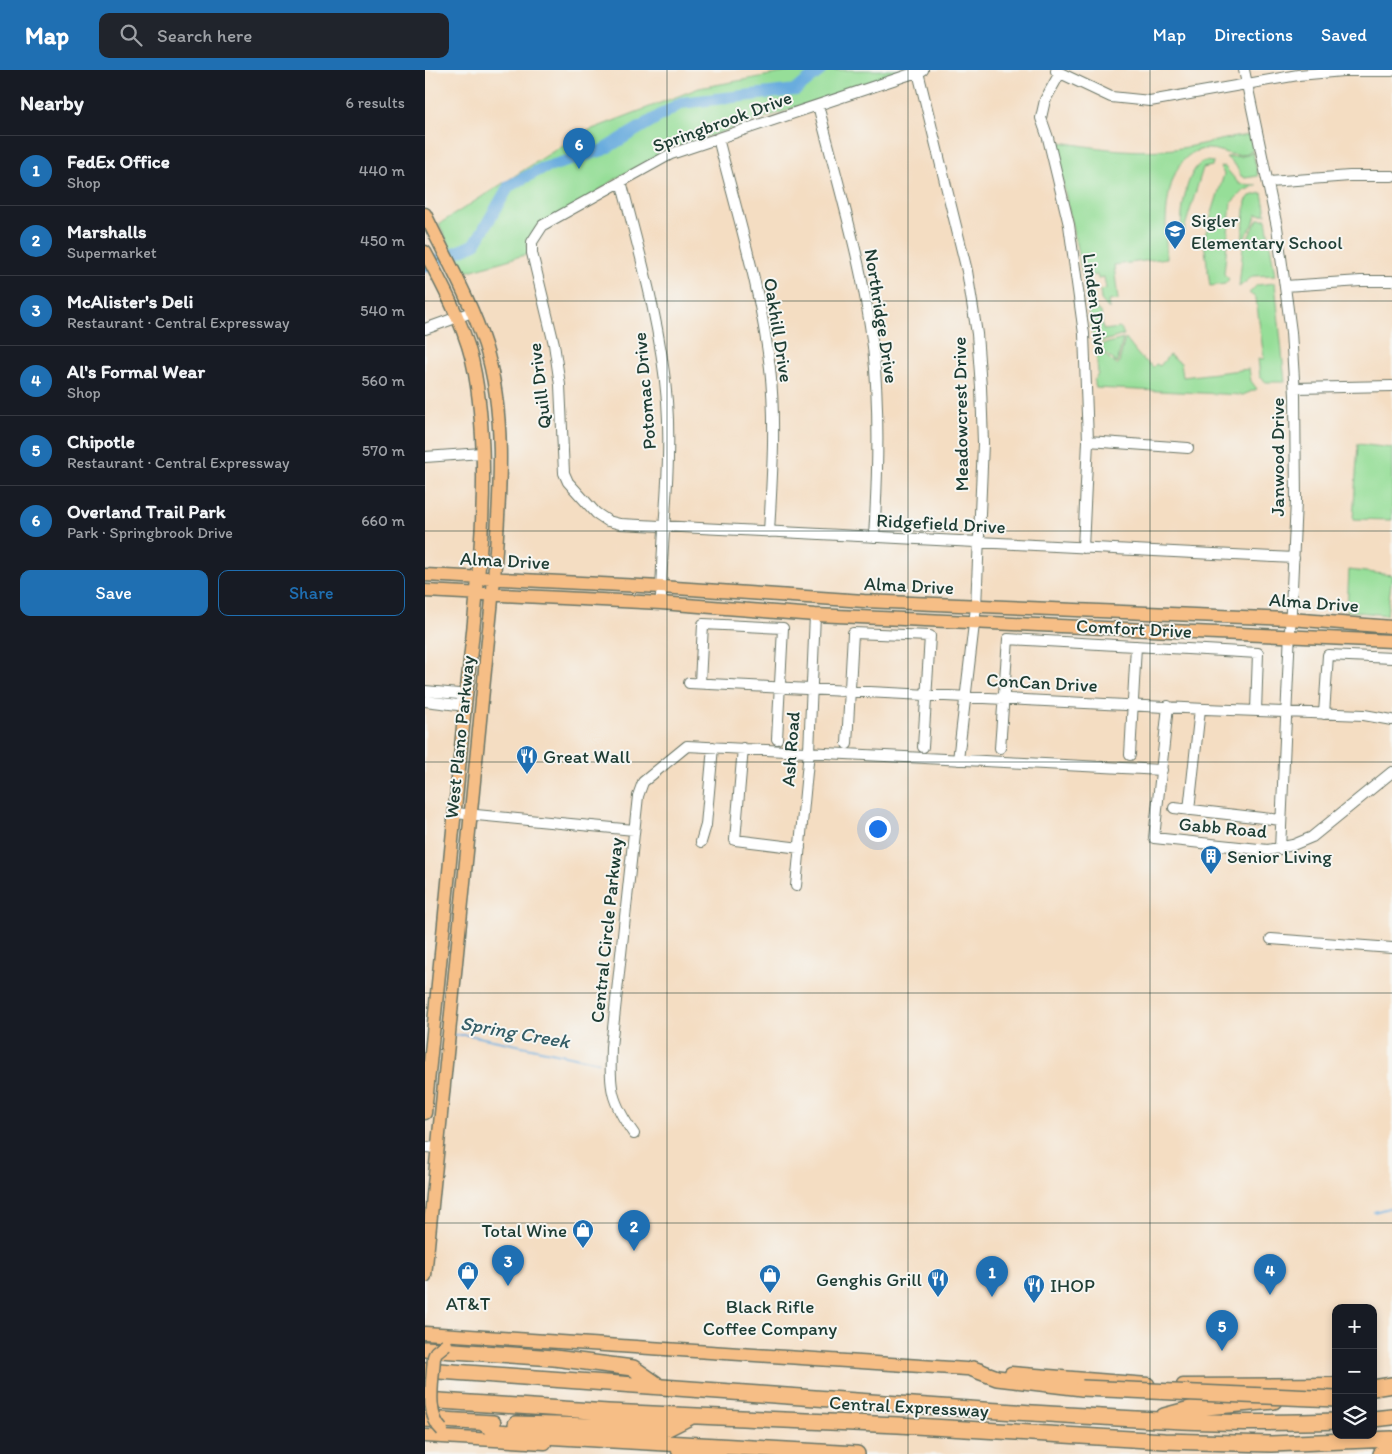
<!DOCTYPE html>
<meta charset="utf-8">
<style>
:root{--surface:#171b24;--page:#20242c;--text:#f1f3f6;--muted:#9ea1a6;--line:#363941;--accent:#1f6fb2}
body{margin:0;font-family:Itim,sans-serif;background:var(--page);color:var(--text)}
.controls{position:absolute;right:15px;bottom:15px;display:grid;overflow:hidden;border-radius:10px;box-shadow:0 2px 8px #0003}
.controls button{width:45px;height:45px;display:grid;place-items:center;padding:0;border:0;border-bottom:1px solid var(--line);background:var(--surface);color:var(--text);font:25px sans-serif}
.you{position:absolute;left:452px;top:758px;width:18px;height:18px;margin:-12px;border:4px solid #fff;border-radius:50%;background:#1a73e8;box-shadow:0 0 0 8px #1a73e833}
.badge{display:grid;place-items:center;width:32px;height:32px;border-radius:50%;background:var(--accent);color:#fff;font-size:16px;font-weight:700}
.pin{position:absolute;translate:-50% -41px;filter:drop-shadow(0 1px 2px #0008)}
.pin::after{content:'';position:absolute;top:26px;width:18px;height:15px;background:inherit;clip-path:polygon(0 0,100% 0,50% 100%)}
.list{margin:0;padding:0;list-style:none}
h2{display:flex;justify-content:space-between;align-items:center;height:65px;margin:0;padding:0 20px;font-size:21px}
h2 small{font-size:16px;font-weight:400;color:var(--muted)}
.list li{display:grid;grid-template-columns:32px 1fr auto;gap:15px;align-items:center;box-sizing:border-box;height:70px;padding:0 20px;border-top:1px solid var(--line)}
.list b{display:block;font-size:19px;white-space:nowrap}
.list p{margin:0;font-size:16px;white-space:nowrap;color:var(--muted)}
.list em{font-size:16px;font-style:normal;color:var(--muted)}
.actions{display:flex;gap:10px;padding:15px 20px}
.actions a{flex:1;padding:11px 0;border:1px solid var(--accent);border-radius:10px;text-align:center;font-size:18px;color:var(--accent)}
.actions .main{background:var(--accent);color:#fff}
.icon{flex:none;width:28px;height:28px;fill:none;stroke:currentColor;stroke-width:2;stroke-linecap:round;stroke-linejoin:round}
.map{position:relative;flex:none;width:967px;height:1384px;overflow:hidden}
header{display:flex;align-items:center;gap:30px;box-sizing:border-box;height:70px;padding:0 25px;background:var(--accent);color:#fff}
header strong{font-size:24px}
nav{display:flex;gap:28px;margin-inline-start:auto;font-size:18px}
.search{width:350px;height:45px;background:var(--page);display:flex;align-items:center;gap:12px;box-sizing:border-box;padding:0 18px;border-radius:10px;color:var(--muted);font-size:19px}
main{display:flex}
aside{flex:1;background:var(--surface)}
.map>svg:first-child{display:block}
.green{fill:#96de98;stroke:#5a8e66}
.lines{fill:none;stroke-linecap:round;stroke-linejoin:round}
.stream{stroke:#69acde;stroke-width:2}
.river{stroke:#69acde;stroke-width:12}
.minor-casing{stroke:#6a7566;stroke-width:12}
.major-casing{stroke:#6a7566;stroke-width:15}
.highway-casing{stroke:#6a7566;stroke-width:18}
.minor{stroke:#fff;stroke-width:10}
.major{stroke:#f6be86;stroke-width:12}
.highway{stroke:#f6be86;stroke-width:15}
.major-bridge-casing{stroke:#6a7566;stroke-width:15;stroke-linecap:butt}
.highway-bridge-casing{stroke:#6a7566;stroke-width:18;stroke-linecap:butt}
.major-bridge{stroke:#f6be86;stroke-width:12}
.highway-bridge{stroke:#f6be86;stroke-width:15}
.grid{fill:none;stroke:#1f3d34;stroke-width:1;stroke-opacity:0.55}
.labels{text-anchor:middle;stroke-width:4;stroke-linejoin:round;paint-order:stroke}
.street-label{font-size:19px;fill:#1f3d34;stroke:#f6f6f2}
.poi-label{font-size:19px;fill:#1f3d34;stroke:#f6f6f2;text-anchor:start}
.water-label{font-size:20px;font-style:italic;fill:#355e67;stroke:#f6f6f2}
</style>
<header>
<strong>Map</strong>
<div class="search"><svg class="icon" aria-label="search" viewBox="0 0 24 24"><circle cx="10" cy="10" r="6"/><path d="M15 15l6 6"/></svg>Search here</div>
<nav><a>Map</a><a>Directions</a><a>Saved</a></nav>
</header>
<main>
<aside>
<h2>Nearby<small>6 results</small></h2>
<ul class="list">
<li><span class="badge">1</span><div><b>FedEx Office</b><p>Shop</p></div><em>440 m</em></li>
<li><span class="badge">2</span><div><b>Marshalls</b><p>Supermarket</p></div><em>450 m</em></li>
<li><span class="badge">3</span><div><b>McAlister's Deli</b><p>Restaurant · Central Expressway</p></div><em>540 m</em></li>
<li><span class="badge">4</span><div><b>Al's Formal Wear</b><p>Shop</p></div><em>560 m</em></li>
<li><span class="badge">5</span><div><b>Chipotle</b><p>Restaurant · Central Expressway</p></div><em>570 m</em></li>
<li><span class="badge">6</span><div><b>Overland Trail Park</b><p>Park · Springbrook Drive</p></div><em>660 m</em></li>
</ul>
<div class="actions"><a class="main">Save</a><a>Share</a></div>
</aside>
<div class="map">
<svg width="967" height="1384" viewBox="0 0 967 1384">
<rect width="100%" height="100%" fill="#f6f6f2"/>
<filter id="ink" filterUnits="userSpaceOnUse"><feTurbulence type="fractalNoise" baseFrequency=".02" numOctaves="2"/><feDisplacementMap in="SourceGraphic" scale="10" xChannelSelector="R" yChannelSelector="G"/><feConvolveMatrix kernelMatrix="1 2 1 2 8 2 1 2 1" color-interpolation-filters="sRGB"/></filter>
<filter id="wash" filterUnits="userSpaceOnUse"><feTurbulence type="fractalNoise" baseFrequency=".0096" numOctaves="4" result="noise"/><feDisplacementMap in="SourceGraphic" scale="20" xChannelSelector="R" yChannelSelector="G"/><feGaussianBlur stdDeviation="1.12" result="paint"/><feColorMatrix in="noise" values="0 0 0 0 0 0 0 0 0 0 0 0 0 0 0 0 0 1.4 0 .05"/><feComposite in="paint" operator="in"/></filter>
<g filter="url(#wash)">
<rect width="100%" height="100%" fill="#f4ddc2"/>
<path class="green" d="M 373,0 L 486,0 L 245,79 L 195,106 L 150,137 L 113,155 L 102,172 L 103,184 L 37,203 L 14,154 L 157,63 L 274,18 Z
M 825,65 L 828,79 C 813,93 797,78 781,79 C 738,82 739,157 742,188 L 689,195 L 693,230 L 683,231 L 684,239 L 676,230 L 675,220 L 681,219 L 679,207 L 673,208 L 672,205 L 664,206 L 666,224 L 662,226 L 629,71 C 665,77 701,83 739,80 C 768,78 796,68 825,65 Z
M 828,82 L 833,106 L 820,108 L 816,106 L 811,96 L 801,87 L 818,86 Z
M 780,91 L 788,92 L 787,96 L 778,98 L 758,163 L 756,163 C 756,144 760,98 780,91 Z
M 799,96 L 814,114 L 832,115 L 818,121 L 806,133 L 799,204 L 804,209 L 800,214 L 785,216 L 779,172 L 773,169 L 774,166 L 779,169 L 799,104 L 795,97 Z
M 837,123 L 841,144 L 831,145 L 828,155 L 817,171 L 821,131 L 825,126 Z
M 833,149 L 841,149 L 850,205 L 828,206 L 814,217 L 818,177 Z
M 850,213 L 860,312 L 841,312 L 835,307 L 833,288 L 839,289 L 831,228 L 824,223 L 832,215 Z
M 668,237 L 676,242 L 678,260 L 696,258 L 699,265 L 669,274 L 663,241 L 664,237 Z
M 700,268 L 714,286 L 728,297 L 731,294 L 735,296 L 744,285 L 756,293 L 758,307 L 824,299 L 826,311 L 832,319 L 818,325 L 671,318 L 669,311 L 673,304 L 671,278 L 692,295 L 694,293 Z
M 698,269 L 692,293 L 672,276 Z
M 933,374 L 967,378 L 967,450 L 928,449 Z
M 924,500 L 967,505 L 962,545 L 922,541 Z"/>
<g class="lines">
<path class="stream" d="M 29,965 L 44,965 L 174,992
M 949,1142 L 967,1137"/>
<path class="river" d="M 0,196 L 50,174 L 84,116 L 116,99 L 178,80 L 256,33 L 371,20 L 396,0"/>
</g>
</g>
<g filter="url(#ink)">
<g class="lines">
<g class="minor-casing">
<path id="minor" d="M 498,0 L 246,84 L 118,155 L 107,172 L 107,183 L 129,274 L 135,315 L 139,403 L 143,412 L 171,443 L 183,451 L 195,454 L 869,488
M 819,0 L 852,157 L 866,262 L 870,325 L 871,431 L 855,779
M 631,1 L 686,27 L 725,31 L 873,5 L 918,1 L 967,1
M 493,2 L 542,201 L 552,264 L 556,317 L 558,373 L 551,537 L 533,690
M 635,3 L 620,30 L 616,48 L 623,68 L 644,155 L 659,264 L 663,371 L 658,478
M 393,35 C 413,115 438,195 448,277 C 455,340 453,404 449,467
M 293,68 C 312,144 336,220 345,298 C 351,352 347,407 344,462
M 196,111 C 215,184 236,256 242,331 C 247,398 236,465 236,533
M 844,112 L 925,106 L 967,106
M 860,216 L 936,211 L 967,211
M 0,259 L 47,242
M 870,318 L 967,316
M 663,371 L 763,378
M 0,387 L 57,383
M 264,613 L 780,639 L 939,645 L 967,650
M 275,613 L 278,554 L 358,558 L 352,669
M 0,621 L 34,624 L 41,630 L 33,635 L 0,631
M 743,636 L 729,768 L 843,780 L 868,775 L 887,767 L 967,702
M 899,644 L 903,585 L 967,588
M 422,674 L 428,563 L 505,566 L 498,677
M 318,678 L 310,770 L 375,778
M 575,678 L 583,569 L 833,583 L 831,641
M 705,685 L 711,576
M 749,738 L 856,750
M 764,740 L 775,639
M 30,743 L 209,760
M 276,772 L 281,755 L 288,677
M 371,816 L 384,681 L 390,545
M 846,869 L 967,878
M 209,1064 C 185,1030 185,1019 186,977 L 213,726 L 218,712 L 262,676 L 737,700
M 0,1077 L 13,1078"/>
</g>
<g class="major-casing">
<path id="major" d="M 0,144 C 21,188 45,229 60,275 C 83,349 74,433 69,509 L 0,1206
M 0,182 C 20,220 43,262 50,304 C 69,410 50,538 39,646 C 26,778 14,911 0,1043
M 0,505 L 236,517 L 439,531 L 865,549 L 967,557
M 0,521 L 236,533 L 390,545 L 967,571
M 0,1263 L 556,1300
M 586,1303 L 723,1314
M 758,1315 L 911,1314
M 0,1366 L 120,1373
M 253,1381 L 295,1384"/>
</g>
<g class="highway-casing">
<path id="highway" d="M 0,1279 L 129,1288 L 208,1298 L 231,1314
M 548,1299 L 572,1308 L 657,1318
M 0,1300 C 186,1312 372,1328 558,1340 C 676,1347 793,1356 911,1351
M 948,1318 L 967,1315
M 0,1330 L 183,1342 L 473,1355 L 739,1371 L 846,1374 L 967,1369
M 739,1346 L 769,1338 L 849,1331
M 0,1349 L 68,1353
M 948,1349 L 967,1347
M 58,1353 L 73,1362 L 118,1366 L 432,1384
M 91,1354 L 243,1358 L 265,1347
M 956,1384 L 967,1380"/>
</g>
<use href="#minor" class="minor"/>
<use href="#major" class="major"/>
<use href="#highway" class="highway"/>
<g class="major-bridge-casing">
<path id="major-bridge" d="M 17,1360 C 0,1344 8,1310 9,1287 L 11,1282 L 21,1274"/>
</g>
<g class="highway-bridge-casing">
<path id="highway-bridge" d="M 657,1318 L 911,1329"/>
</g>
<use href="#major-bridge" class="major-bridge"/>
<use href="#highway-bridge" class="highway-bridge"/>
</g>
</g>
<path class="grid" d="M 242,0 L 242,1384M 483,0 L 483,1384M 725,0 L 725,1384M 0,231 L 967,231M 0,461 L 967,461M 0,692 L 967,692M 0,923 L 967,923M 0,1153 L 967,1153"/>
<defs>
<g id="school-pin" transform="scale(1.125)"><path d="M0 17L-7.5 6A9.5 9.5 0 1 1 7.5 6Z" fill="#1f6fb2" stroke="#f6f6f2"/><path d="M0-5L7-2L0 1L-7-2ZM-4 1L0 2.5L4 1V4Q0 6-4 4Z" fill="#fff"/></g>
<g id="restaurant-pin" transform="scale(1.125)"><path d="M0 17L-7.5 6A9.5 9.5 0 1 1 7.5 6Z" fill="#1f6fb2" stroke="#f6f6f2"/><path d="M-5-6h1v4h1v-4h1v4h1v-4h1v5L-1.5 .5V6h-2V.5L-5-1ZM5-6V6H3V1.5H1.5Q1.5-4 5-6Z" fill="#fff"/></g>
<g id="building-pin" transform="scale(1.125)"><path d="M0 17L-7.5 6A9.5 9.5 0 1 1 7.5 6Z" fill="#1f6fb2" stroke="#f6f6f2"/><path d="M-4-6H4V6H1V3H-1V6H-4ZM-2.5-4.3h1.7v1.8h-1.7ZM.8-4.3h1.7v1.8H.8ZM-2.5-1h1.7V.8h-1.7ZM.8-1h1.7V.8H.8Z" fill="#fff"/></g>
<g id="shop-pin" transform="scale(1.125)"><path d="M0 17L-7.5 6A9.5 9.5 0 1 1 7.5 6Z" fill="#1f6fb2" stroke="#f6f6f2"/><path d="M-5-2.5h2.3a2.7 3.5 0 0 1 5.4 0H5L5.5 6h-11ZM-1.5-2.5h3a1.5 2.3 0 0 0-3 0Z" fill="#fff"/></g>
</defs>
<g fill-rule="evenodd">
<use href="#school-pin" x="750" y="161"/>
<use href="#restaurant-pin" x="102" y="686"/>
<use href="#building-pin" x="786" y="786"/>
<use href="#shop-pin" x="158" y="1160"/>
<use href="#shop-pin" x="43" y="1202"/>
<use href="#shop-pin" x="345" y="1205"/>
<use href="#restaurant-pin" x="513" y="1209"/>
<use href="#restaurant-pin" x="609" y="1215"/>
</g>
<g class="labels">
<g class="street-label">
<text transform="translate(297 51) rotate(-20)" y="7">Springbrook Drive</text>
<text transform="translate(671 234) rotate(83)" y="7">Linden Drive</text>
<text transform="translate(457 246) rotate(81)" y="7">Northridge Drive</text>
<text transform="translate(354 260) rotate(81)" y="7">Oakhill Drive</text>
<text transform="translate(114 316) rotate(-97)" y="7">Quill Drive</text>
<text transform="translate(219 321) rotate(-95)" y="7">Potomac Drive</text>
<text transform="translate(535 344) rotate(-91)" y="7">Meadowcrest Drive</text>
<text transform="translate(852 387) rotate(-90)" y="7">Janwood Drive</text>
<text transform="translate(516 453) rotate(3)" y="7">Ridgefield Drive</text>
<text transform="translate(80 490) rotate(3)" y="7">Alma Drive</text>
<text transform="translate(484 515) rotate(3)" y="7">Alma Drive</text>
<text transform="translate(889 532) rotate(4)" y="7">Alma Drive</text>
<text transform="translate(709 558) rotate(3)" y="7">Comfort Drive</text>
<text transform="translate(617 612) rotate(3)" y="7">ConCan Drive</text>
<text transform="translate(34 667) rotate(-84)" y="7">West Plano Parkway</text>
<text transform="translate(365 679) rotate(-86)" y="7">Ash Road</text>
<text transform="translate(798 757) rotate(5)" y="7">Gabb Road</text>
<text transform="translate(181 860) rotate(-84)" y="7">Central Circle Parkway</text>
<text transform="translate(484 1336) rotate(3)" y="7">Central Expressway</text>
</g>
<g class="poi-label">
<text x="766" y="157">Sigler<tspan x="766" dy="22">Elementary School</tspan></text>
<text x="118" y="693">Great Wall</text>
<text x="802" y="793">Senior Living</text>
<text x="142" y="1167" text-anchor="end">Total Wine</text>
<text x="497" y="1216" text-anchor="end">Genghis Grill</text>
<text x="625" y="1222">IHOP</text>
<text x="43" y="1240" text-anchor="middle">AT&amp;T</text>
<text x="345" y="1243" text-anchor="middle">Black Rifle<tspan x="345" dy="22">Coffee Company</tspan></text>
</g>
<g class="water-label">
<text transform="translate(90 962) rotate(10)" y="7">Spring Creek</text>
</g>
</g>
</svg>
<div class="controls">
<button>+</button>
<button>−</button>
<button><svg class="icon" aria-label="layers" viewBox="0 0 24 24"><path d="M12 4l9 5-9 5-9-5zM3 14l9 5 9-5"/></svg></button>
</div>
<div class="you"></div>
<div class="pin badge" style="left:567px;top:1227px">1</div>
<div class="pin badge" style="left:209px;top:1181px">2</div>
<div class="pin badge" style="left:83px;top:1216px">3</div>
<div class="pin badge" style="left:845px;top:1225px">4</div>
<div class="pin badge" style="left:797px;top:1281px">5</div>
<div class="pin badge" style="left:154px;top:99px">6</div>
</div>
</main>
